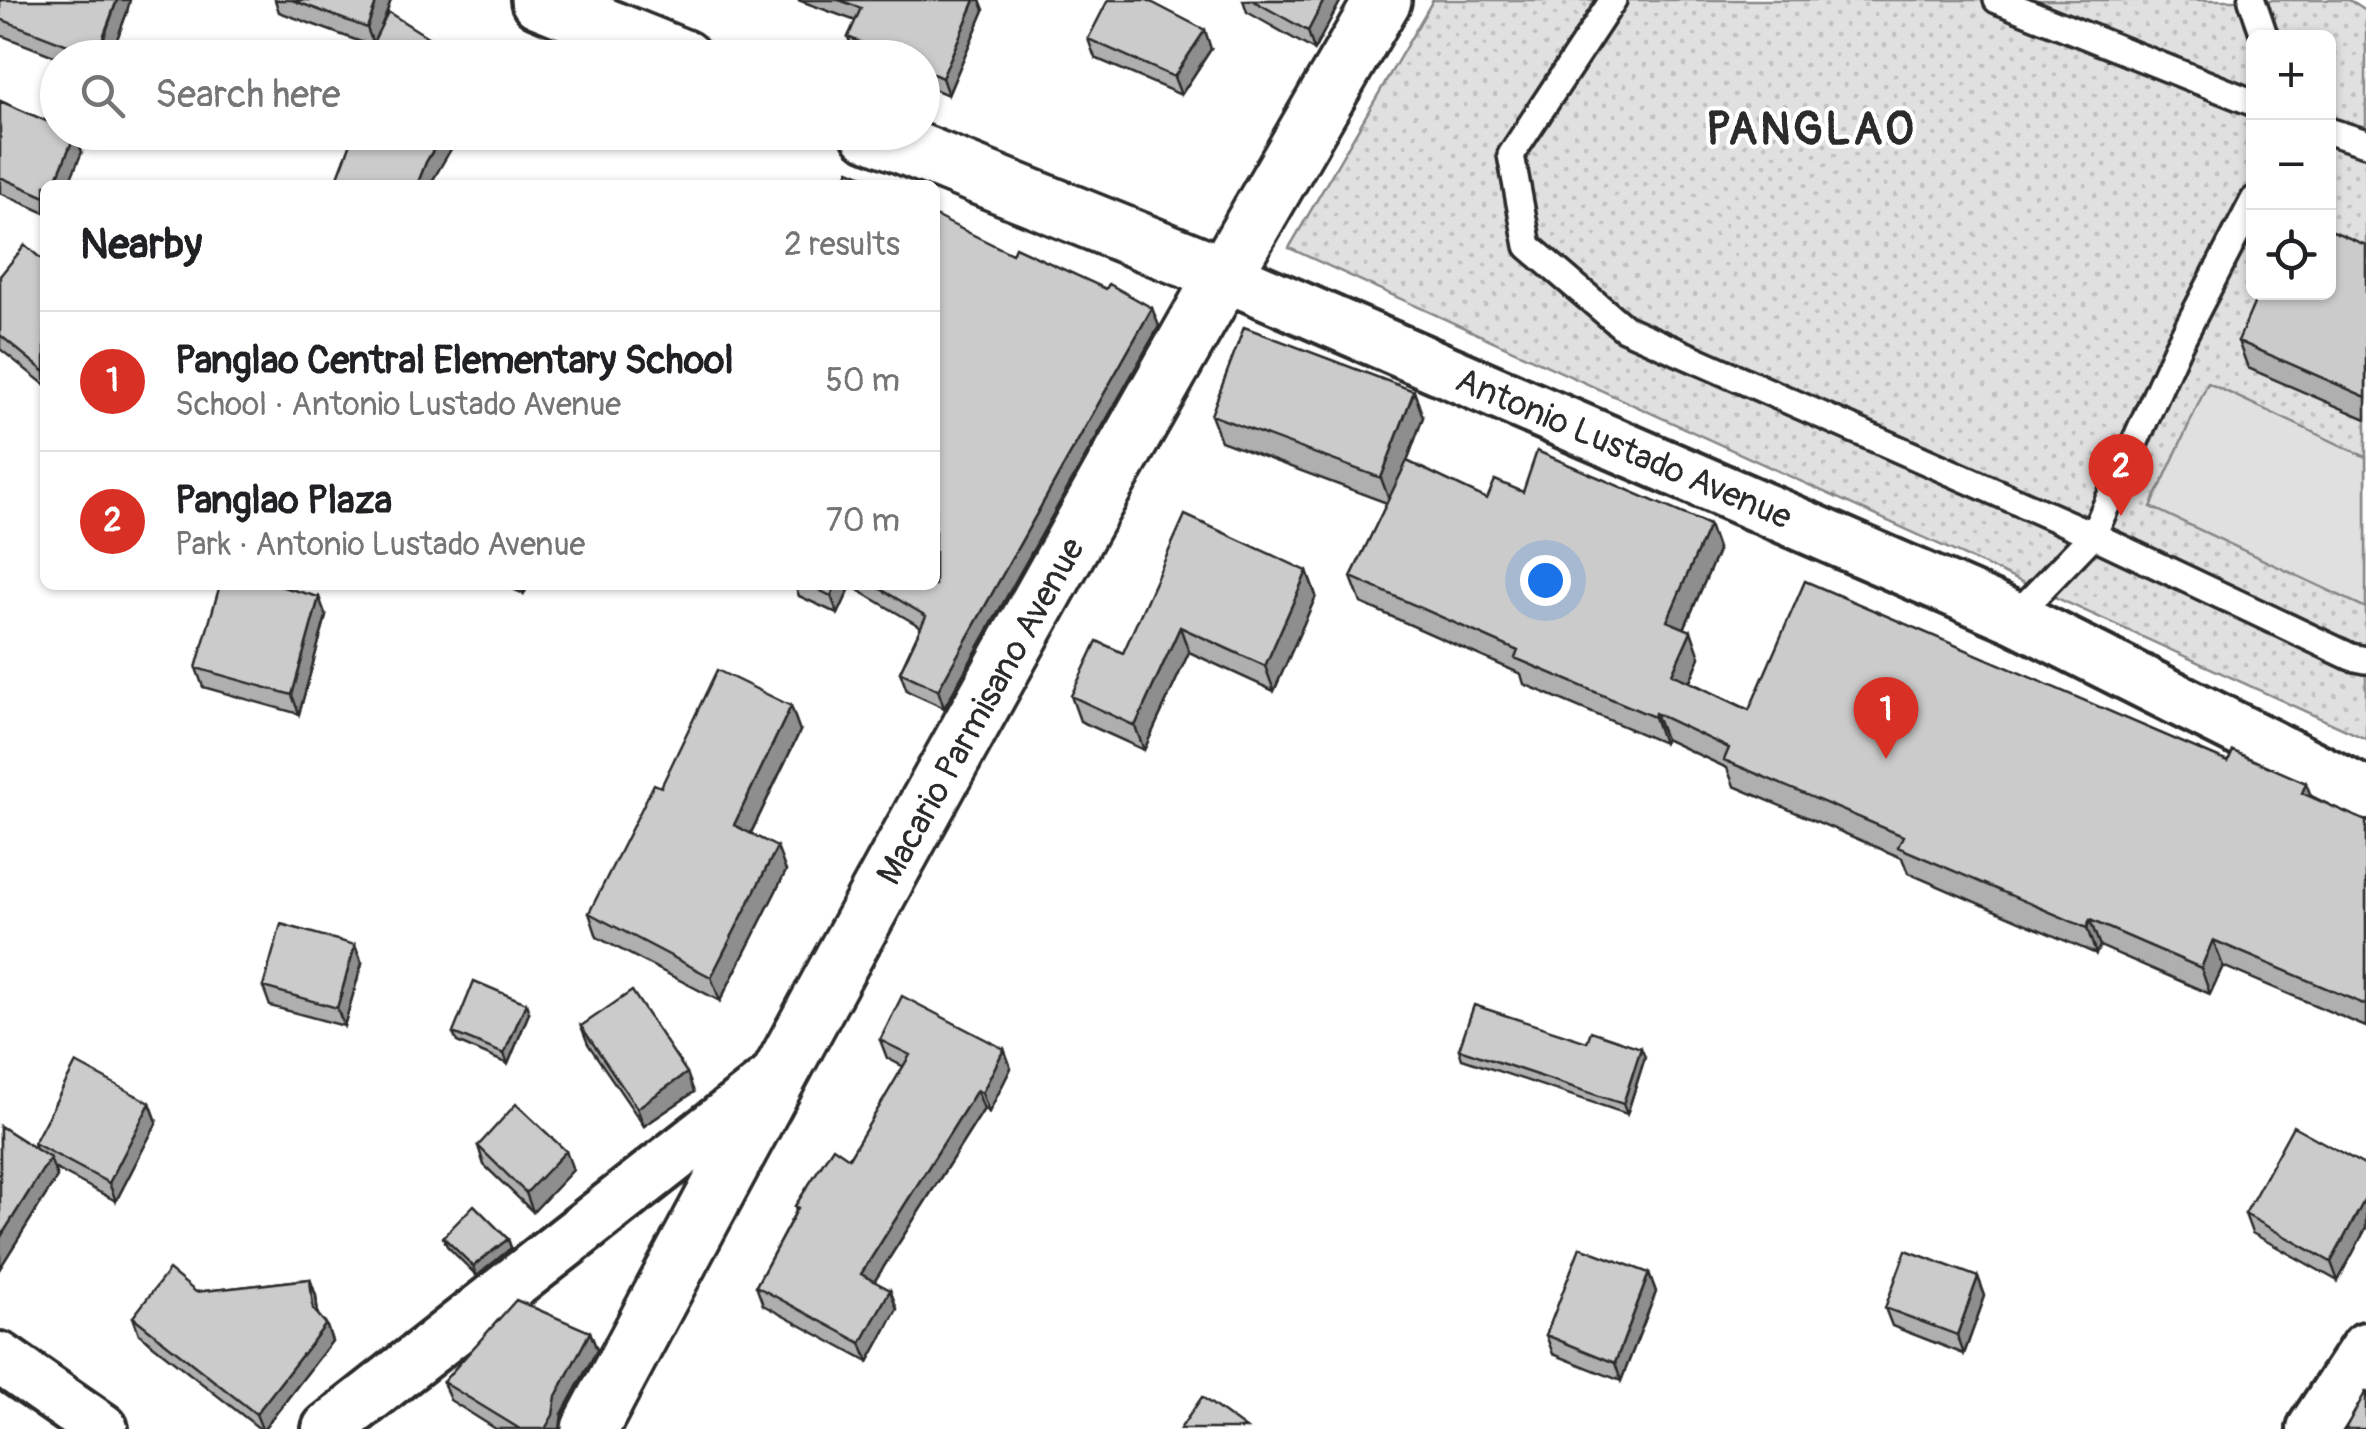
<!DOCTYPE html>
<meta charset="utf-8">
<style>
:root{--surface:#fff;--page:#f6f6f6;--text:#202124;--muted:#757577;--line:#e0e0e0;--accent:#d93025}
body{margin:0;font-family:Pangolin,sans-serif;background:var(--page);color:var(--text)}
.controls{position:absolute;right:30px;top:30px;display:grid;overflow:hidden;border-radius:15px;box-shadow:0 2px 8px #0004}
.controls button{width:90px;height:90px;display:grid;place-items:center;padding:0;border:0;border-bottom:2px solid var(--line);background:var(--surface);color:var(--text);font:50px sans-serif}
.you{position:absolute;left:1545px;top:580px;width:35px;height:35px;margin:-25px;border:8px solid #fff;border-radius:50%;background:#1a73e8;box-shadow:0 0 0 15px #1a73e833}
.badge{display:grid;place-items:center;width:65px;height:65px;border-radius:50%;background:var(--accent);color:#fff;font-size:32px;font-weight:700}
.pin{position:absolute;translate:-50% -82px;filter:drop-shadow(0 2px 5px #0008)}
.pin::after{content:'';position:absolute;top:52px;width:35px;height:30px;background:inherit;clip-path:polygon(0 0,100% 0,50% 100%)}
.list{margin:0;padding:0;list-style:none}
h2{display:flex;justify-content:space-between;align-items:center;height:130px;margin:0;padding:0 40px;font-size:42px}
h2 small{font-size:32px;font-weight:400;color:var(--muted)}
.list li{display:grid;grid-template-columns:65px 1fr auto;gap:30px;align-items:center;box-sizing:border-box;height:140px;padding:0 40px;border-top:2px solid var(--line)}
.list b{display:block;font-size:38px;white-space:nowrap}
.list p{margin:0;font-size:32px;white-space:nowrap;color:var(--muted)}
.list em{font-size:32px;font-style:normal;color:var(--muted)}
.icon{flex:none;width:55px;height:55px;fill:none;stroke:currentColor;stroke-width:2;stroke-linecap:round;stroke-linejoin:round}
.map{position:relative;flex:none;width:2366px;height:1429px;overflow:hidden}
.search{position:absolute;background:var(--surface);box-shadow:0 2px 8px #0004;left:40px;top:40px;width:900px;height:110px;display:flex;align-items:center;gap:25px;box-sizing:border-box;padding:0 35px;border-radius:55px;color:var(--muted);font-size:38px}
.panel{position:absolute;background:var(--surface);box-shadow:0 2px 8px #0004;left:40px;top:180px;width:900px;height:410px;border-radius:15px}
.map>svg:first-child{display:block}
.park{fill:url(#park-dots);stroke:#868686;stroke-width:2.5;fill-rule:evenodd}
.garden{fill:#e0e0e0;stroke:#868686;stroke-width:2.5}
.lines{fill:none;stroke-linecap:round;stroke-linejoin:round}
.service-casing{stroke:#2b2b2b;stroke-width:32}
.minor-casing{stroke:#2b2b2b;stroke-width:58}
.tertiary-casing{stroke:#2b2b2b;stroke-width:62}
.service{stroke:#fff;stroke-width:25}
.minor{stroke:#fff;stroke-width:50}
.tertiary{stroke:#fff;stroke-width:55}
.wall{fill:#afafaf;stroke:#2b2b2b;stroke-width:2.5}
.shaded-wall{fill:#8e8e8e;stroke:#2b2b2b;stroke-width:2.5}
.building{fill:#cbcbcb;stroke:#2b2b2b;stroke-width:2.5}
.labels{text-anchor:middle;stroke-width:8;stroke-linejoin:round;paint-order:stroke}
.street-label{font-size:35px;fill:#2b2b2b;stroke:#fff}
.district-label{font-size:45px;font-weight:bold;letter-spacing:2.5px;fill:#2b2b2b;stroke:#fff}
</style>
<div class="map">
<svg width="2366" height="1429" viewBox="0 0 2366 1429">
<defs>
<pattern id="park-dots" width="8" height="8" patternUnits="userSpaceOnUse" patternTransform="scale(2.5)"><rect width="8" height="8" fill="#e0e0e0"/><path d="M2 2h.1M6 6h.1" fill="none" stroke="#c0c0c0" stroke-width="1.8" stroke-linecap="round"/></pattern>
</defs>
<rect width="100%" height="100%" fill="#fff"/>
<filter id="ink" filterUnits="userSpaceOnUse"><feTurbulence type="fractalNoise" baseFrequency=".01" numOctaves="2"/><feDisplacementMap in="SourceGraphic" scale="20" xChannelSelector="R" yChannelSelector="G"/><feConvolveMatrix kernelMatrix="1 2 1 2 8 2 1 2 1" color-interpolation-filters="sRGB"/></filter>
<g filter="url(#ink)">
<path class="park" d="M 1433,0 L 2349,0 L 2366,11 L 2366,739 L 1289,248 ZM 2254,38 L 2328,38 L 2328,292 L 2254,292 Z"/>
<path class="garden" d="M 2208,383 L 2366,457 L 2366,608 L 2151,507 Z"/>
<g class="lines">
<g class="service-casing">
<path id="service" d="M 1613,0 L 1511,155 L 1528,246 L 1624,328 L 2093,535 L 2351,657 L 2366,660
M 1997,0 L 2254,103
M 2252,0 L 2265,38
M 2328,131 L 2366,143
M 2014,617 L 2093,535 L 2177,348 L 2254,200"/>
</g>
<g class="minor-casing">
<path id="minor" d="M 1222,274 L 2014,617 L 2366,794
M 0,1358 L 102,1429
M 328,1429 L 776,1077
M 2313,1429 L 2366,1348"/>
</g>
<g class="tertiary-casing">
<path id="tertiary" d="M 539,0 L 683,58
M 869,132 L 1222,274
M 590,1429 C 845,948 1108,470 1383,0"/>
</g>
<use href="#service" class="service"/>
<use href="#minor" class="minor"/>
<use href="#tertiary" class="tertiary"/>
</g>
<path class="wall" d="M 0,0 L 127,12 L 110,58 L 59,58 L 0,35 Z
M 275,0 L 391,0 L 382,24 L 461,58 L 371,58 L 369,51 L 372,46 L 279,12 Z
M 798,0 L 980,0 L 984,10 L 948,95 L 922,84 L 922,58 L 862,58 L 854,54 L 848,37 L 856,21 Z
M 1243,0 L 1341,0 L 1314,50 L 1247,12 Z
M 1088,39 L 1211,49 L 1181,95 L 1095,58 Z
M 0,101 L 75,134 L 82,152 L 45,185 L 45,213 L 0,193 Z
M 2366,245 L 2366,419 L 2248,368 L 2238,341 Z
M 45,262 L 45,385 L 0,349 L 0,276 Z
M 1159,326 L 944,708 L 907,691 L 900,672 L 921,627 L 851,586 L 838,614 L 799,596 L 795,585 L 935,585 Z
M 1211,415 L 1423,417 L 1406,464 L 1487,499 L 1523,492 L 1718,551 L 1684,629 L 1700,657 L 1690,682 L 1749,710 L 2228,762 L 2366,821 L 2366,1027 L 2223,966 L 2210,994 L 2100,946 L 2096,954 L 1908,873 L 1902,858 L 1734,786 L 1727,768 L 1665,739 L 1663,743 L 1524,684 L 1521,674 L 1361,603 L 1351,577 L 1387,503 L 1221,441 Z
M 1307,571 L 1316,596 L 1274,691 L 1189,652 L 1144,750 L 1080,721 L 1071,696 L 1123,653 Z
M 504,585 L 528,585 L 524,594 Z
M 326,616 L 299,714 L 203,687 L 196,668 Z
M 800,731 L 751,833 L 786,871 L 720,1001 L 597,937 L 589,913 L 661,787 Z
M 362,963 L 344,1026 L 270,1006 L 263,987 Z
M 529,1013 L 508,1064 L 457,1042 L 453,1033 Z
M 581,1026 L 694,1092 L 644,1126 L 588,1044 Z
M 880,1040 L 1004,1049 L 1011,1068 L 989,1112 L 984,1109 L 874,1282 L 890,1290 L 897,1309 L 868,1362 L 763,1305 L 756,1286 L 796,1211 L 795,1206 L 849,1158 L 904,1067 L 887,1058 Z
M 1459,1049 L 1645,1057 L 1627,1114 L 1462,1059 Z
M 150,1103 L 157,1122 L 116,1201 L 54,1168 L 57,1177 L 0,1268 L 0,1126 L 36,1149 L 34,1143 Z
M 478,1146 L 573,1170 L 533,1212 L 484,1165 Z
M 2366,1166 L 2366,1228 L 2338,1281 L 2252,1233 L 2245,1214 Z
M 443,1237 L 508,1239 L 511,1248 L 477,1276 L 447,1246 Z
M 1649,1273 L 1656,1292 L 1621,1381 L 1553,1354 L 1546,1335 Z
M 1978,1277 L 1985,1296 L 1964,1354 L 1892,1326 L 1885,1308 Z
M 310,1279 L 316,1296 L 318,1315 L 326,1324 L 332,1341 L 264,1429 L 260,1429 L 139,1334 L 133,1317 L 196,1292 Z
M 590,1332 L 597,1350 L 562,1414 L 560,1429 L 496,1429 L 450,1400 L 443,1382 Z"/>
<path class="shaded-wall" d="M 117,0 L 130,0 L 127,12 L 110,58 L 97,58 Z
M 377,0 L 391,0 L 374,46 L 367,28 Z
M 975,0 L 980,0 L 984,10 L 948,95 L 942,78 Z
M 1324,0 L 1341,0 L 1314,50 L 1308,31 Z
M 1205,30 L 1211,49 L 1181,95 L 1174,77 Z
M 444,132 L 461,132 L 430,185 L 417,185 L 426,162 Z
M 75,134 L 82,152 L 68,185 L 54,185 Z
M 1152,308 L 1159,326 L 944,708 L 938,690 Z
M 1414,391 L 1423,417 L 1391,505 L 1381,478 Z
M 1709,525 L 1718,551 L 1676,647 L 1667,621 Z
M 1307,571 L 1316,596 L 1274,691 L 1265,666 Z
M 521,585 L 528,585 L 524,594 Z
M 836,585 L 851,586 L 838,614 L 831,596 Z
M 319,597 L 326,616 L 299,714 L 292,695 Z
M 1180,627 L 1189,652 L 1144,750 L 1135,726 Z
M 1691,631 L 1700,657 L 1682,700 L 1672,674 Z
M 791,706 L 800,731 L 743,849 L 734,825 Z
M 1655,713 L 1665,739 L 1663,743 L 1654,717 Z
M 2306,783 L 2316,809 L 2302,793 Z
M 777,847 L 786,871 L 720,1001 L 711,977 Z
M 2090,920 L 2100,946 L 2096,954 L 2087,928 Z
M 2213,940 L 2223,966 L 2210,994 L 2201,968 Z
M 355,945 L 362,963 L 344,1026 L 337,1008 Z
M 526,1003 L 529,1013 L 508,1064 L 504,1054 Z
M 1641,1048 L 1645,1057 L 1627,1114 L 1623,1104 Z
M 1004,1049 L 1011,1068 L 989,1112 L 982,1093 Z
M 687,1073 L 694,1092 L 644,1126 L 637,1108 Z
M 977,1090 L 984,1109 L 867,1293 L 861,1274 Z
M 150,1103 L 157,1122 L 116,1201 L 109,1183 Z
M 566,1151 L 573,1170 L 533,1212 L 526,1193 Z
M 50,1158 L 57,1177 L 0,1268 L 0,1238 Z
M 2366,1197 L 2366,1228 L 2338,1281 L 2331,1262 Z
M 508,1239 L 511,1248 L 477,1276 L 473,1266 Z
M 1649,1273 L 1656,1292 L 1621,1381 L 1615,1363 Z
M 1978,1277 L 1985,1296 L 1964,1354 L 1957,1335 Z
M 310,1279 L 316,1296 L 319,1326 L 313,1309 Z
M 890,1290 L 897,1309 L 868,1362 L 861,1343 Z
M 326,1324 L 332,1341 L 264,1429 L 262,1429 L 256,1414 Z
M 590,1332 L 597,1350 L 562,1414 L 560,1429 L 545,1429 L 556,1396 Z"/>
<path class="building" d="M 0,0 L 117,0 L 96,56 L 0,19 Z
M 292,0 L 377,0 L 367,28 Z
M 839,0 L 975,0 L 942,78 L 922,69 L 922,58 L 895,58 L 848,37 L 861,8 Z
M 1108,0 L 1147,0 L 1205,30 L 1174,77 L 1088,39 Z
M 1252,0 L 1324,0 L 1308,31 Z
M 388,12 L 461,58 L 381,58 L 369,51 Z
M 0,101 L 58,126 L 58,132 L 75,134 L 54,185 L 45,185 L 45,197 L 0,177 Z
M 355,132 L 444,132 L 426,162 L 417,185 L 335,185 Z
M 849,170 L 885,185 L 842,185 Z
M 935,216 L 1012,254 L 1015,247 L 1106,289 L 1109,284 L 1152,308 L 938,690 L 900,672 L 926,616 L 874,585 L 935,585 Z
M 2328,229 L 2366,245 L 2366,397 L 2238,341 L 2259,292 L 2328,292 Z
M 25,245 L 45,262 L 45,372 L 0,335 L 0,276 Z
M 1244,327 L 1414,391 L 1381,478 L 1211,415 Z
M 1537,451 L 1709,525 L 1667,621 L 1691,631 L 1672,674 L 1749,710 L 1805,581 L 2228,762 L 2233,751 L 2306,783 L 2302,793 L 2366,821 L 2366,1005 L 2213,940 L 2201,968 L 2090,920 L 2087,928 L 1898,847 L 1903,836 L 1724,760 L 1729,748 L 1655,713 L 1654,717 L 1515,658 L 1518,651 L 1351,577 L 1407,461 L 1487,499 L 1495,480 L 1523,492 Z
M 1185,515 L 1307,571 L 1265,666 L 1180,627 L 1135,726 L 1071,696 L 1097,641 L 1123,653 Z
M 220,585 L 276,585 L 319,597 L 292,695 L 196,668 Z
M 809,585 L 836,585 L 831,596 Z
M 717,670 L 791,706 L 734,825 L 777,847 L 711,977 L 589,913 L 654,784 L 661,787 Z
M 281,924 L 355,945 L 337,1008 L 263,987 Z
M 474,981 L 526,1003 L 504,1054 L 453,1033 Z
M 632,991 L 687,1073 L 637,1108 L 581,1026 Z
M 902,996 L 1004,1049 L 982,1093 L 977,1090 L 861,1274 L 890,1290 L 861,1343 L 756,1286 L 798,1208 L 795,1206 L 833,1147 L 849,1158 L 910,1055 L 880,1040 Z
M 1474,1005 L 1587,1042 L 1591,1031 L 1641,1048 L 1623,1104 L 1459,1049 Z
M 76,1063 L 150,1103 L 109,1183 L 34,1143 Z
M 516,1104 L 566,1151 L 526,1193 L 478,1146 Z
M 0,1126 L 50,1158 L 0,1238 Z
M 2293,1126 L 2366,1166 L 2366,1197 L 2331,1262 L 2245,1214 Z
M 474,1205 L 508,1239 L 473,1266 L 443,1237 Z
M 1580,1247 L 1649,1273 L 1615,1363 L 1546,1335 Z
M 1906,1250 L 1978,1277 L 1957,1335 L 1885,1308 Z
M 169,1270 L 196,1292 L 310,1279 L 313,1309 L 326,1324 L 256,1414 L 133,1317 Z
M 516,1300 L 590,1332 L 556,1396 L 553,1415 L 545,1429 L 520,1429 L 443,1382 Z
M 2366,1391 L 2366,1429 L 2345,1429 Z
M 1202,1397 L 1246,1429 L 1180,1429 Z"/>
</g>
<g class="labels">
<g class="street-label">
<text transform="translate(1624 448) rotate(23)" y="12">Antonio Lustado Avenue</text>
<text transform="translate(980 711) rotate(-61)" y="12">Macario Parmisano Avenue</text>
</g>
<g class="district-label">
<text x="1811" y="144">PANGLAO</text>
</g>
</g>
</svg>
<div class="controls">
<button>+</button>
<button>−</button>
<button><svg class="icon" aria-label="locate" viewBox="0 0 24 24"><circle cx="12" cy="12" r="6"/><path d="M12 2v4M12 18v4M2 12h4M18 12h4"/></svg></button>
</div>
<div class="you"></div>
<div class="pin badge" style="left:1886px;top:759px">1</div>
<div class="pin badge" style="left:2121px;top:516px">2</div>
<div class="search"><svg class="icon" aria-label="search" viewBox="0 0 24 24"><circle cx="10" cy="10" r="6"/><path d="M15 15l6 6"/></svg>Search here</div>
<section class="panel">
<h2>Nearby<small>2 results</small></h2>
<ul class="list">
<li><span class="badge">1</span><div><b>Panglao Central Elementary School</b><p>School · Antonio Lustado Avenue</p></div><em>50 m</em></li>
<li><span class="badge">2</span><div><b>Panglao Plaza</b><p>Park · Antonio Lustado Avenue</p></div><em>70 m</em></li>
</ul>
</section>
</div>
